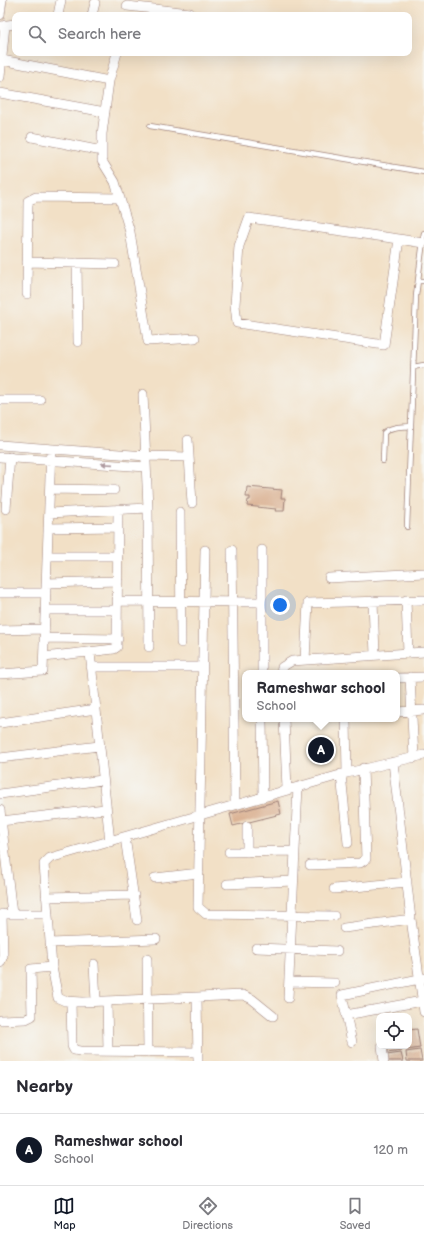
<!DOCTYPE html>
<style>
:root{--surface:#fff;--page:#f7f7f7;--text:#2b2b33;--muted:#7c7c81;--line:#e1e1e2;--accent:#111827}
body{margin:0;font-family:"Balsamiq Sans",sans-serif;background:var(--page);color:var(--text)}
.controls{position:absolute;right:12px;bottom:12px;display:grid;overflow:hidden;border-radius:8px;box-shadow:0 4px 16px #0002}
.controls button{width:36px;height:36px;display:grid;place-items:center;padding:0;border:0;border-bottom:1px solid var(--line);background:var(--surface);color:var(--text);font:20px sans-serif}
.you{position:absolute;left:280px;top:605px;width:14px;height:14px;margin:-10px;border:3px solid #fff;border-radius:50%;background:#1a73e8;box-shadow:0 0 0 6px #1a73e833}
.badge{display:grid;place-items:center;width:26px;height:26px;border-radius:50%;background:var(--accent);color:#fff;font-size:13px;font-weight:700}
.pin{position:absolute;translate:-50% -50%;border:2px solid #fff;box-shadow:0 1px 4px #0006}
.popup{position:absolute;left:242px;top:670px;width:158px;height:52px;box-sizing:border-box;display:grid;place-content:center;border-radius:8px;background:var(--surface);filter:drop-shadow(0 1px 3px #0005);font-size:13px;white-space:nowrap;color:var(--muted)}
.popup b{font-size:15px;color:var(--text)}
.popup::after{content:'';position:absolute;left:50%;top:100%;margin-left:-8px;border:8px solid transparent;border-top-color:var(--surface)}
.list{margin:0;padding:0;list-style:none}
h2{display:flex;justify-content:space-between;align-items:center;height:52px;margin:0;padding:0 16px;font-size:17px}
h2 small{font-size:13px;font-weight:400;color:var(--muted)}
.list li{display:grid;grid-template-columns:26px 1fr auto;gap:12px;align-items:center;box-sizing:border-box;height:72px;padding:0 16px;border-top:1px solid var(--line)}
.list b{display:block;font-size:15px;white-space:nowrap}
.list p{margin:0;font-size:13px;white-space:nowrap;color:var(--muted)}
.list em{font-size:13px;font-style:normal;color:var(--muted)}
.icon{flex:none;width:22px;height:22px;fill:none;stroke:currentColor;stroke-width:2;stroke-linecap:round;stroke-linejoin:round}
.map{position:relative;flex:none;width:424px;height:1061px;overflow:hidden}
.search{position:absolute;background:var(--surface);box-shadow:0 4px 16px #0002;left:12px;right:12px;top:12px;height:44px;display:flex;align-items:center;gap:10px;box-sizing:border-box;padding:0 14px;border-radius:8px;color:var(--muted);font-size:15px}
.sheet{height:124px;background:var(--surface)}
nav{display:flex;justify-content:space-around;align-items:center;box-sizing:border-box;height:56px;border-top:1px solid var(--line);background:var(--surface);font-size:11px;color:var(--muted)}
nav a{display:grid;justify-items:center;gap:2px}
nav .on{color:var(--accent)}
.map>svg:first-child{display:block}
.building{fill:#dab091}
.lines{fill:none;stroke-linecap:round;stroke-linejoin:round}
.service-casing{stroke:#9e8078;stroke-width:6}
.minor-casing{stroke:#9e8078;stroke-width:10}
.service{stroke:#fff;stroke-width:4.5}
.minor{stroke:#fff;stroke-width:9}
.oneway{fill:#ae9aa0}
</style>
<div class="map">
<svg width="424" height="1061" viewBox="0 0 424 1061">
<rect width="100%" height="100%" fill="#f6f6f2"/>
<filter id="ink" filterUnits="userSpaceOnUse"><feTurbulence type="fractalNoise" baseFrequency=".025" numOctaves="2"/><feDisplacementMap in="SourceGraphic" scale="8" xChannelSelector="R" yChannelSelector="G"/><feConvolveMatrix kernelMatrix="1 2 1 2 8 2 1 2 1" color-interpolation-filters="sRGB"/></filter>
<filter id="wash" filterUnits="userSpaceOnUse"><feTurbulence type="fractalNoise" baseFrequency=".012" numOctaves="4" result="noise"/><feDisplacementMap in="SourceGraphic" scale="16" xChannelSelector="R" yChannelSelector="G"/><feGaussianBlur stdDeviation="0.9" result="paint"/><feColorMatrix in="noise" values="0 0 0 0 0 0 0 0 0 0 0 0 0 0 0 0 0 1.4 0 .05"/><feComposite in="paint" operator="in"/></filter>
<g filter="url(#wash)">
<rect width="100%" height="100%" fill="#f2e0c6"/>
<g id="blocks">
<path class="building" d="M 247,487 L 282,490 L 281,498 L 285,498 L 284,511 L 275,511 L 276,509 L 247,506 L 248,500 L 250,500 L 250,497 L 246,497 Z
M 278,801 L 281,814 L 233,826 L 230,814 Z
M 417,1029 L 420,1048 L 406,1050 L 405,1046 L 409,1046 L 409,1030 Z
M 386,1046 L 401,1046 L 402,1051 L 387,1053 Z
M 420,1050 L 422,1061 L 407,1061 L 406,1052 Z
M 401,1053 L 403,1061 L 388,1061 L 387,1055 Z"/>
</g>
</g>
<g filter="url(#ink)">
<use href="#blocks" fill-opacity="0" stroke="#9e8078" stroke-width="1"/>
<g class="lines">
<g class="service-casing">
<path id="service" d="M 150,126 L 424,172
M 418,281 L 424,281
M 413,367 L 424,365
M 383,461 L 384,433 C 390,426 402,427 411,426
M 407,527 L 416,296 L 424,233"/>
</g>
<g class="minor-casing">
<path id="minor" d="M 127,6 L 190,13
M 0,15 L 2,0
M 58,15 L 61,0
M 92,15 L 95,3
M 0,26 L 15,24
M 117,53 L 109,81 L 102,134 L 102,161 L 115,182 L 130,232 L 148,341 L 195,338
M 2,60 L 109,81
M 0,77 L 5,25
M 0,93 L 105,112
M 32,137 L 102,151
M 399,239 L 384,345 L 237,323 L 235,305 L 239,246 L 249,218 L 399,239 L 423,243
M 27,262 L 115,264
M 77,263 L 78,342
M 27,294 L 28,201 L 36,197 L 120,198
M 143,394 L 148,508 L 149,647
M 0,400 L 40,400
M 188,440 L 192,503
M 0,445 L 146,456 L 189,457
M 0,457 L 146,467
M 50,489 L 114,490
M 6,509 L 10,457
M 180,512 L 181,643
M 49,513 L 148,508
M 48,528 L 118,527
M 205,550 L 198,907 L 206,914 L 334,916
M 232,550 L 235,805
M 262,550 L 262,673
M 47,556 L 118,556
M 329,578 L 424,573
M 46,583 L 118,581
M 0,593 L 46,593
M 406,600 L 408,653
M 117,601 L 262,602
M 373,601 L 375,655
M 46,610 L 117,610
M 1,630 L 45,629
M 45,638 L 118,639
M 90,653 L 110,842
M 44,657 L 114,649 L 117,647 L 118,509
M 305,660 L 308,603 L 424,600
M 91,667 L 202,667
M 281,673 L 282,667 L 292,661 L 424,652
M 0,674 L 43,671 L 51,449
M 410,677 L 414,758
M 397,678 L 424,677
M 397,712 L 424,710
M 262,719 L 263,796
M 284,719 L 287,789
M 346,719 L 347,773
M 0,723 L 96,709
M 0,758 L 99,746
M 393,762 L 411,919 L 424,1012
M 341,774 L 348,843
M 0,794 L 102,780
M 0,810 L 12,914
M 1,821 L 105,809
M 125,837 L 137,920
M 229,852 L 294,851
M 247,852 L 247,826
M 310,865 L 360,863 L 366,859 L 363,768
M 155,878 L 199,873
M 227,884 L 293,881
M 334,889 L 407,882
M 46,897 L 134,895
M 7,914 L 48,914
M 344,928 L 411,919
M 50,943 L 156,939
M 256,948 L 337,951
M 147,959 L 148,1052
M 0,963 L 3,956 L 2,914
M 94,964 L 96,1001
M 289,982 L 335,983
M 197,998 L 198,1061
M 288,998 L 298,787
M 107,1001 L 108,1051
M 71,1002 L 72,1046 L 74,1050 L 80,1051 L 197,1052
M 346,1015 L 422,1001
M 273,1016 L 252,999 L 243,995 L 82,1002 L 65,1001 L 58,998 L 52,967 L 44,864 L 50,858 L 347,773 L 424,755
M 1,1020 L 26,1019 L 32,1016 L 31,969 L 52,967
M 352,1042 L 342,995 L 424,978
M 382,1046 L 384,1061"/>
</g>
<use href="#service" class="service"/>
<use href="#minor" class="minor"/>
</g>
<defs><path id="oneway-solid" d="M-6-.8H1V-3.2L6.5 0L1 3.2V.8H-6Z"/></defs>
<use class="oneway" href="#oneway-solid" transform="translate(107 464) rotate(-176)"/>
</g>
</svg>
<div class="controls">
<button><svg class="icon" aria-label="locate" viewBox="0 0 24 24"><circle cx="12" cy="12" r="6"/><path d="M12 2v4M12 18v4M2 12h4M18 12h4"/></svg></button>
</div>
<div class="you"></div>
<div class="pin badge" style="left:321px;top:750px">A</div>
<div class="popup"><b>Rameshwar school</b>School</div>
<div class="search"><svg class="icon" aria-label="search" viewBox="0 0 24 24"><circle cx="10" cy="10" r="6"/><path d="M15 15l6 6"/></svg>Search here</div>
</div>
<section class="sheet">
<h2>Nearby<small></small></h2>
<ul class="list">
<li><span class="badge">A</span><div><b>Rameshwar school</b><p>School</p></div><em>120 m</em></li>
</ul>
</section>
<nav>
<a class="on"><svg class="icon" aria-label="map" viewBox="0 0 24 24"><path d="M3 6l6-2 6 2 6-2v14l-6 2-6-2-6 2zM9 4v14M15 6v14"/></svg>Map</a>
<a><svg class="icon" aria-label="directions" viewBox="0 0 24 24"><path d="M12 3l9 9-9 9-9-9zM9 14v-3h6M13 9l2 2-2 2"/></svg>Directions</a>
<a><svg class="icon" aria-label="saved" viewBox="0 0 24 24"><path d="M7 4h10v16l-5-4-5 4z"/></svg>Saved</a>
</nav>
